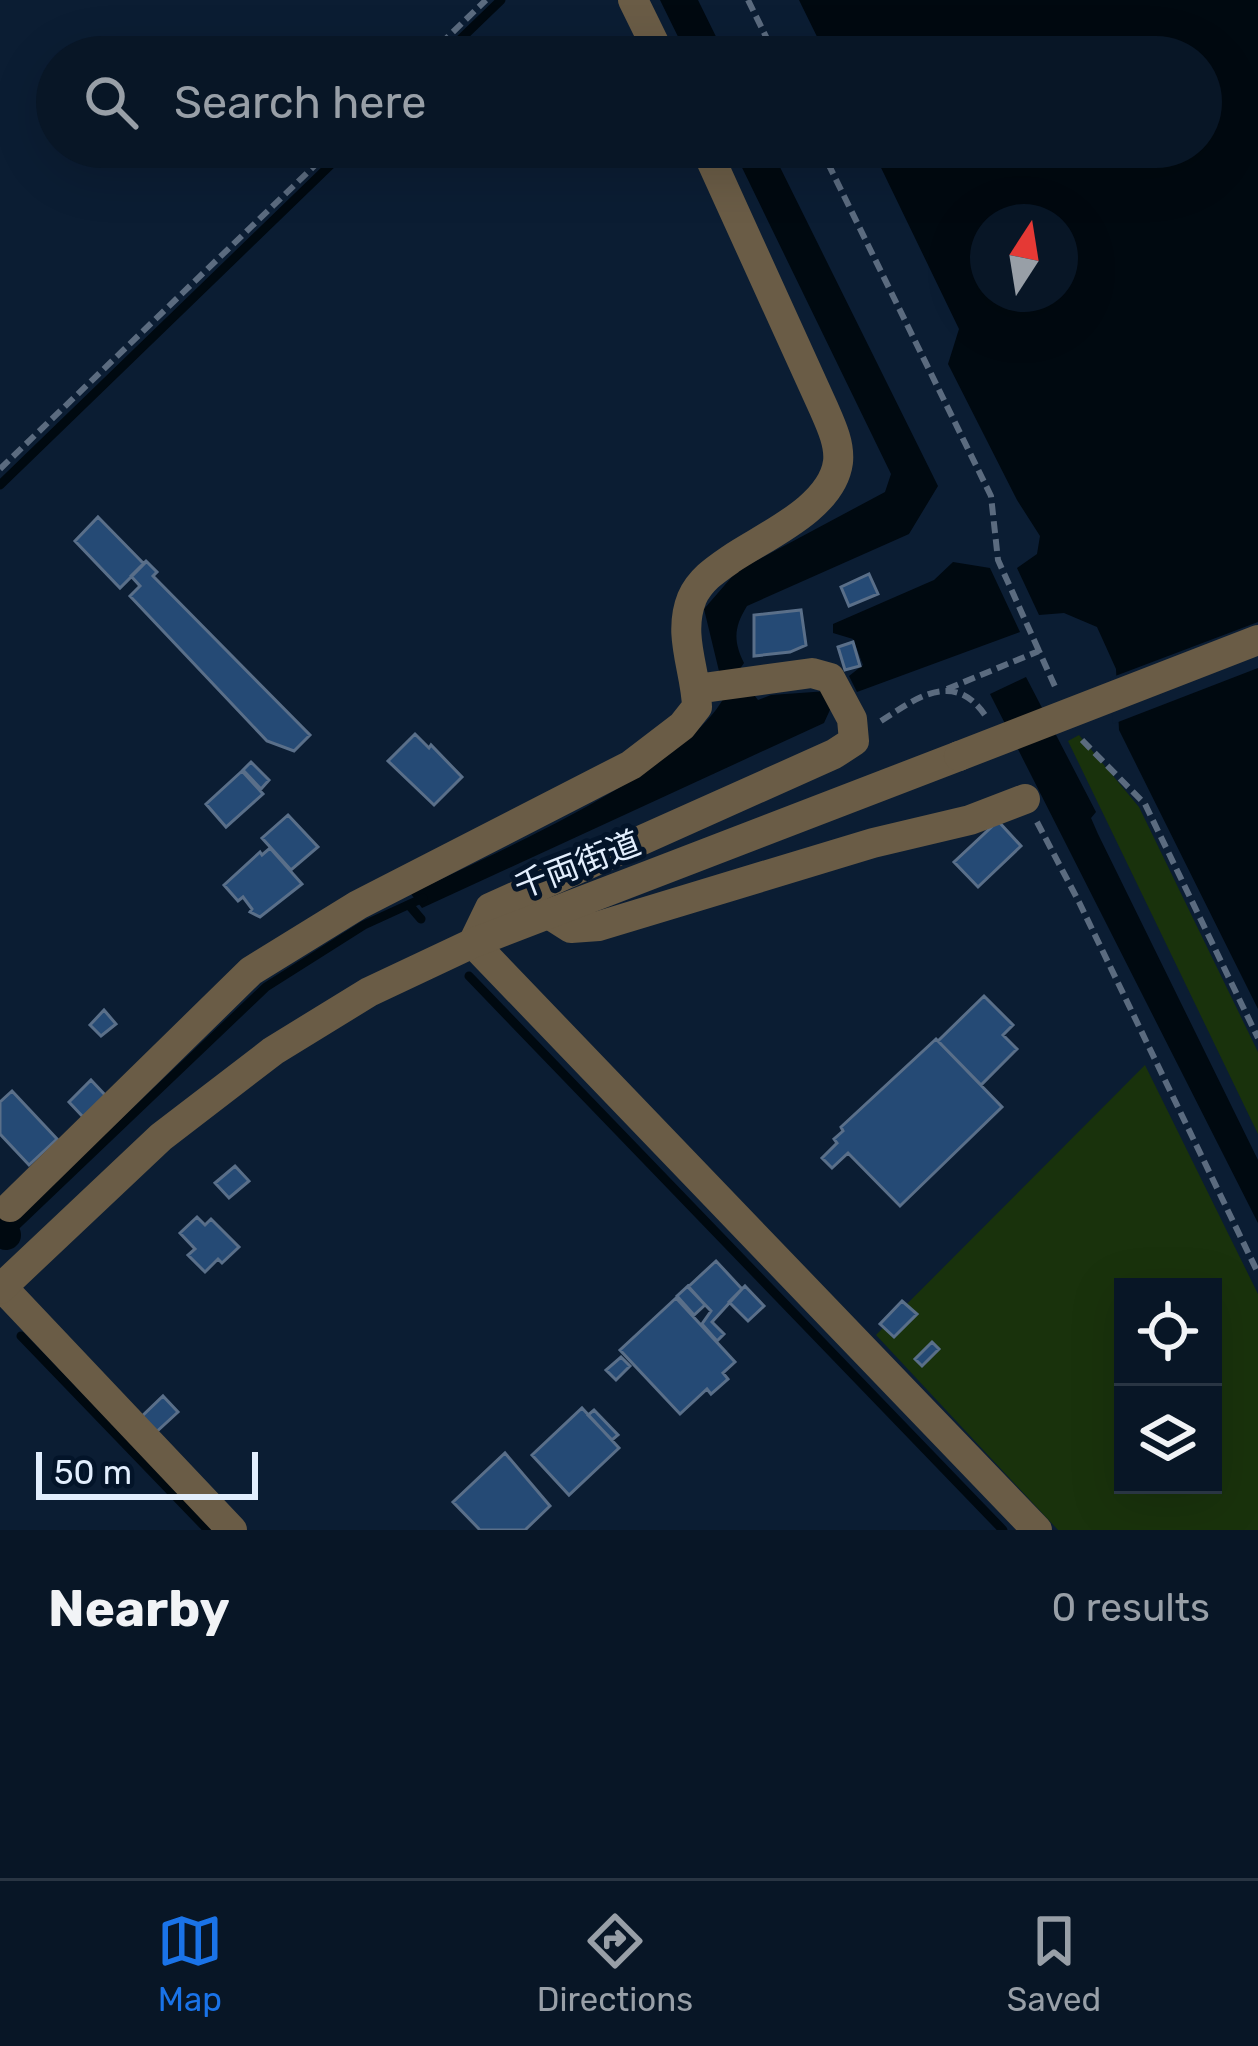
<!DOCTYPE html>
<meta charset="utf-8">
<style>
:root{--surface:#081626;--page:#111f2e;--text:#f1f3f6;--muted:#989fa7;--line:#293543;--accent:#1a73e8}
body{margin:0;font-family:Rubik,"Noto Sans JP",sans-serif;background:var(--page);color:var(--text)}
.controls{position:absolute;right:36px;bottom:36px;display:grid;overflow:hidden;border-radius:0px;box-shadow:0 12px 48px #0002}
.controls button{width:108px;height:108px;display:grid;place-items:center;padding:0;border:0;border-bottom:3px solid var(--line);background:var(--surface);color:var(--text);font:60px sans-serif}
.compass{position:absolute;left:970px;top:204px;width:108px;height:108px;border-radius:50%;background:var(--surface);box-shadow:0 12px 48px #0002;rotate:12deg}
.scale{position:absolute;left:36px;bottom:30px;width:222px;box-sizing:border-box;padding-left:12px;border:6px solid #e2eefd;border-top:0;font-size:33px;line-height:42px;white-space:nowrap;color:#e2eefd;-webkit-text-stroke:9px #031429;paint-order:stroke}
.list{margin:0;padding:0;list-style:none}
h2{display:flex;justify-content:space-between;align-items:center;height:156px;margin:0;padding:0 48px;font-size:51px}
h2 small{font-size:39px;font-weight:400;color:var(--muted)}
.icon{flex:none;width:66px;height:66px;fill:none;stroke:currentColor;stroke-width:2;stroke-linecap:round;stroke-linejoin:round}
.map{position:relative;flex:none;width:1258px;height:1530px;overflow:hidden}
.search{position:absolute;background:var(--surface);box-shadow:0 12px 48px #0002;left:36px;right:36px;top:36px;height:132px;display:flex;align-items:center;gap:30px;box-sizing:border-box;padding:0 42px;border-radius:66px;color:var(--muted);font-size:45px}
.sheet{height:348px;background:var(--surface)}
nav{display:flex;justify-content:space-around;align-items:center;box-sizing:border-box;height:168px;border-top:3px solid var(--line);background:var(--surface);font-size:33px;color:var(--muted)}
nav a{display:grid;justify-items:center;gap:6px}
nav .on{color:var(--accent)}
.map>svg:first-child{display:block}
.green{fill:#19320c;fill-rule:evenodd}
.water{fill:#000910;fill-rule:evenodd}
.pier{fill:#0b1d33}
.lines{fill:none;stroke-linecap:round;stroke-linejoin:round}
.stream{stroke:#000910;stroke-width:9}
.canal{stroke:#000910;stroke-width:30}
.building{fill:#254a75;stroke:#5a6f89;stroke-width:3}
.path{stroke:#5b6b7f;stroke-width:6;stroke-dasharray:12 6;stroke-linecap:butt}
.minor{stroke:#6a5c46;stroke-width:30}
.tertiary{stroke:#6a5c46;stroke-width:30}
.tertiary-bridge{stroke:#6a5c46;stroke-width:30}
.labels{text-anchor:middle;stroke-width:10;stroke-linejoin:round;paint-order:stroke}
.street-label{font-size:33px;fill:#e2eefd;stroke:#031429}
</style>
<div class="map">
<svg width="1258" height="1530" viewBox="0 0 1258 1530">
<rect width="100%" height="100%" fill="#0b1d33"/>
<path class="green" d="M 1079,735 L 1139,807 L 1258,1052 L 1258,1134 L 1068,741 Z
M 1145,1065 L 1258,1294 L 1258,1530 L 1058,1530 L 876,1335 ZM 1123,1287 L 1213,1287 L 1213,1485 L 1123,1485 Z"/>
<path class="water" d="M 660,0 L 698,0 L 726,57 L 688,57 Z
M 799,0 L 1258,0 L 1258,1009 L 1119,730 L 1116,669 L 1097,627 L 1064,613 L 1039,615 L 1017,568 L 1037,554 L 1040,536 L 1017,500 L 948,364 L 959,329 L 871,147 L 1201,147 L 1201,57 L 827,57 ZM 988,222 L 1060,222 L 1060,294 L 988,294 Z
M 732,147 L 770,147 L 938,486 L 909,534 L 747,606 C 734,627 733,641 744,663 L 737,673 L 758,700 L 771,695 L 828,691 L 834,701 L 824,723 L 422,908 L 411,894 C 493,853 682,774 725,696 L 704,609 L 737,571 L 885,492 L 891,474 Z
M 953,562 L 990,568 L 1020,632 L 857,692 L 849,676 L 863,665 L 853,639 L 833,633 L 833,624 L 934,580 Z
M 1026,677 L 1096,812 L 1091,818 L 1098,834 L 1258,1160 L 1258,1223 L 990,694 Z"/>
<path class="pier" d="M 1258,622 L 1258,668 L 1113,724 L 1110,678 Z"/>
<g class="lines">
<path class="stream" d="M 442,57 L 501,0
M 0,485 L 349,147
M 409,905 L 421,919
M 469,976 L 1003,1530
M 6,1235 L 266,987 L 364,925 L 423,898
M 21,1336 L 208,1530"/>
<path class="canal" d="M 0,1230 L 6,1235"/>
</g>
<path class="building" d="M 98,517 L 144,564 L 120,588 L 75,541 Z
M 146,561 L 157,572 L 153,576 L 310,735 L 294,751 L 267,741 L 130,596 L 140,586 L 131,576 Z
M 869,574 L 878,594 L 849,606 L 841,587 Z
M 801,610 L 806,645 L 790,652 L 754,656 L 754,615 Z
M 853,642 L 860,666 L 845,670 L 838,647 Z
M 415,734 L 429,748 L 431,745 L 462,777 L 434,805 L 388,761 Z
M 251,762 L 269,780 L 261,789 L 243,770 Z
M 242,771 L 263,794 L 226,827 L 206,804 Z
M 288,815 L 318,847 L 291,870 L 262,838 Z
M 998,821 L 1021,846 L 978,887 L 954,862 Z
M 270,848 L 302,884 L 260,917 L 250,912 L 252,909 L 243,897 L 238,901 L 224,885 L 260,852 L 262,855 Z
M 984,996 L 1013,1025 L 1003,1035 L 1017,1049 L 981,1085 L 938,1041 Z
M 104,1010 L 116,1024 L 101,1036 L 90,1025 Z
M 936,1039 L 1002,1107 L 900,1206 L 848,1153 L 832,1168 L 822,1158 L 837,1143 L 834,1139 L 843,1131 L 841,1127 Z
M 91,1080 L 106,1096 L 83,1117 L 69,1102 Z
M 12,1091 L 57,1139 L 29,1165 L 0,1134 L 0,1102 Z
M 235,1166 L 249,1181 L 229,1198 L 215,1183 Z
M 197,1217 L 205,1225 L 211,1219 L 239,1247 L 222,1263 L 218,1259 L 205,1272 L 188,1255 L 195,1249 L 180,1233 Z
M 716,1261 L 742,1289 L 712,1322 L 724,1334 L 717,1341 L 702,1324 L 711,1311 L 688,1287 Z
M 688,1286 L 705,1305 L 694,1315 L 677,1296 Z
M 745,1286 L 764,1306 L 748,1321 L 729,1302 Z
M 676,1298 L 735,1362 L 723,1373 L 728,1379 L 711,1394 L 707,1389 L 680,1414 L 620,1350 Z
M 902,1301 L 917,1314 L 894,1337 L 880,1324 Z
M 932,1342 L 939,1349 L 922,1366 L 915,1359 Z
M 621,1357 L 630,1366 L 616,1380 L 606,1370 Z
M 163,1396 L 178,1412 L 153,1435 L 138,1420 Z
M 582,1408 L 619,1448 L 569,1495 L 532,1455 Z
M 594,1410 L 618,1435 L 612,1440 L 588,1415 Z
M 505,1453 L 550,1506 L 525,1530 L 480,1530 L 453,1502 Z"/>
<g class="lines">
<path class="path" d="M 748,0 L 776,57
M 427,57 L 486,0
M 820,147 L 991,496 L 998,560 L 1039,651
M 0,469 L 334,147
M 947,689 L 1039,651 L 1057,691
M 881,721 C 918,697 955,669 987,718
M 1082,740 L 1145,804 L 1258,1038
M 1037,822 L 1079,902 L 1258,1273"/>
<path class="minor" d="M 633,0 L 661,57
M 696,689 L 812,673 L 830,678 L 852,719 L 854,741 L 834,754 L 490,908 L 473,943 L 1037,1530
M 549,914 L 571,928 L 599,926 L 873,843 L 970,820 L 1025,799
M 10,1207 L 251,971 L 358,905 L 631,765 L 682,726 L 697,707 C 696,670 677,635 692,598 C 700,580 715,570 731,559 C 765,536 832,508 838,462 C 840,444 831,425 824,409 L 705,147
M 2,1287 L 232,1530"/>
<path class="tertiary" d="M 0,1289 L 161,1137 L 273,1051 L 369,992 L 473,943 L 959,756"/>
<path class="tertiary-bridge" d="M 959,756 L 1258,640"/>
</g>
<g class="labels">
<g class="street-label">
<text transform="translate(577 864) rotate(-21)" y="12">千両街道</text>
</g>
</g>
</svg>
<div class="controls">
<button><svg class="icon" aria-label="locate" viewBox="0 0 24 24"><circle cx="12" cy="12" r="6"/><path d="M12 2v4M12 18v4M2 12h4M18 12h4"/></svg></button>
<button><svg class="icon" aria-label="layers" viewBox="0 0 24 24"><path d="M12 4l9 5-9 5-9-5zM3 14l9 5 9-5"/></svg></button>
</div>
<svg class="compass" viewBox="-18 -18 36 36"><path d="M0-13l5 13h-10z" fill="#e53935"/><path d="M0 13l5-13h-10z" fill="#989fa7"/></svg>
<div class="scale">50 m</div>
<div class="search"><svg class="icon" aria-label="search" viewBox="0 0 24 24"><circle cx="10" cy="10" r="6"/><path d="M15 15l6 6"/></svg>Search here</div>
</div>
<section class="sheet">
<h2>Nearby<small>0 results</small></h2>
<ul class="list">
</ul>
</section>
<nav>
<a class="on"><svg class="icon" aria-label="map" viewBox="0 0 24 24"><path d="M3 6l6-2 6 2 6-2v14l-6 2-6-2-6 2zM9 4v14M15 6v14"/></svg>Map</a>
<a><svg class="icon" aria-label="directions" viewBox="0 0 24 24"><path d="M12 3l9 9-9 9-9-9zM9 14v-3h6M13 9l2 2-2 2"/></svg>Directions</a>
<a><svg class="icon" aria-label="saved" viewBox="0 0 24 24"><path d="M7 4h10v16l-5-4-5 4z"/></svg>Saved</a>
</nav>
